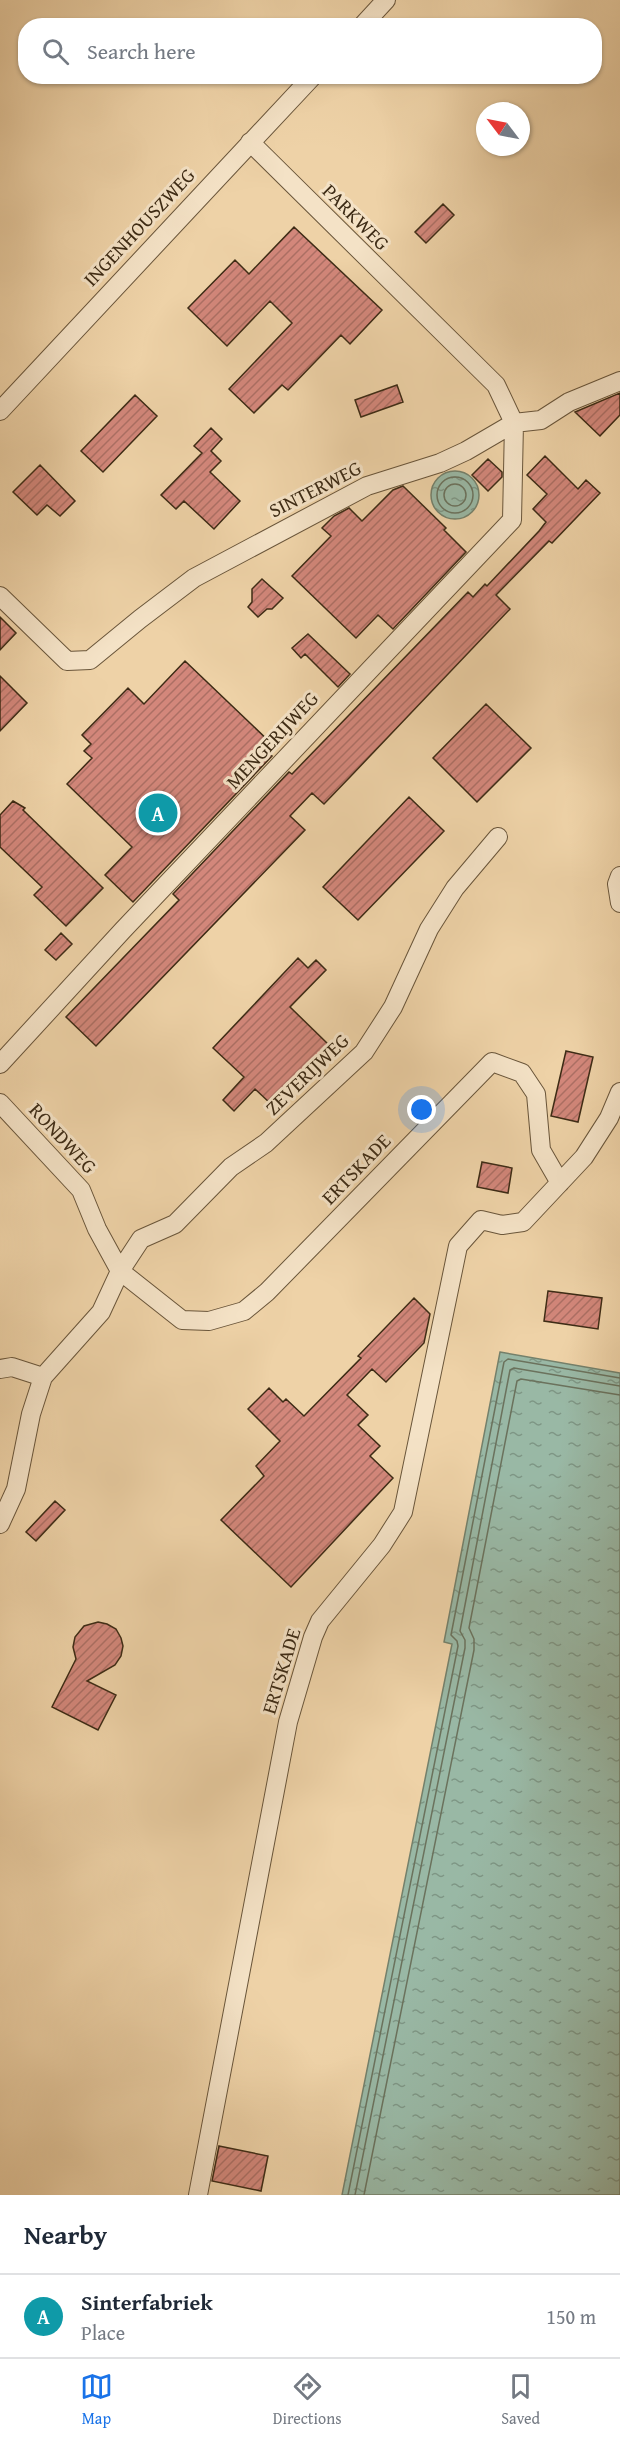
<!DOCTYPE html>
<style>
:root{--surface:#fff;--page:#f6f6f7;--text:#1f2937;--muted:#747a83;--line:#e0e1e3;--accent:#1a73e8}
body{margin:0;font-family:"Gentium Book Plus",serif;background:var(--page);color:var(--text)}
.compass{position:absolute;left:476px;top:102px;width:54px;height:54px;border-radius:50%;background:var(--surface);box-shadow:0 2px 4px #0004;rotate:302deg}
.you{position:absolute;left:422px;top:1110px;width:21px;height:21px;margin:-15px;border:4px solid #fff;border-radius:50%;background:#1a73e8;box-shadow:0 0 0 9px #1a73e833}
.badge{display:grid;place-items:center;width:39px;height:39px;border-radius:50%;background:var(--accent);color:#fff;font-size:20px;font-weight:700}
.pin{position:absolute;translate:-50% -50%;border:3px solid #fff;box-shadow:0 2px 6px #0006}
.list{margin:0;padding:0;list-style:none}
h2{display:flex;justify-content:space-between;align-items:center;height:78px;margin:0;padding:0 24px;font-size:26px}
h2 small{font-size:20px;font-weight:400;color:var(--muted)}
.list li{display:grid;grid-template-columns:39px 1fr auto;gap:18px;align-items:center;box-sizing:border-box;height:84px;padding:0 24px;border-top:2px solid var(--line)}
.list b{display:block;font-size:22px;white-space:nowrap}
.list p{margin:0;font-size:20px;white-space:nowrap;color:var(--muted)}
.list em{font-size:20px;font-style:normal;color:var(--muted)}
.icon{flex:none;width:33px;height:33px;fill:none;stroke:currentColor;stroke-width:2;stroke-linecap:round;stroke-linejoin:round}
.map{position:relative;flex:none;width:620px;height:2195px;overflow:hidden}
.search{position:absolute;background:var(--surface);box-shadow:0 2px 4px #0004;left:18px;right:18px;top:18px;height:66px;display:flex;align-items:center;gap:15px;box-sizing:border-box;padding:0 21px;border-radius:24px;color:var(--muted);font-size:22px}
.sheet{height:162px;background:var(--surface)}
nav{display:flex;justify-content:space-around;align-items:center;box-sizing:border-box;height:84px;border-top:2px solid var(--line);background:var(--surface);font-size:16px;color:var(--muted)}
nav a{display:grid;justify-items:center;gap:3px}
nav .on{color:var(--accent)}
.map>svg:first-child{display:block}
.water{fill:url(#water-ripples);stroke:#74806b;stroke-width:1.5}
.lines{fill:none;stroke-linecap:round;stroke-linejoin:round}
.shore{stroke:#6b725d;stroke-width:1.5}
.building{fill:url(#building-hatch);stroke:#3d2b15;stroke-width:1.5}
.minor-casing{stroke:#69553a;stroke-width:20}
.minor{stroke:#f4e2c6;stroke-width:18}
.labels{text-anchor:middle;stroke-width:6;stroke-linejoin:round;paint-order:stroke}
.street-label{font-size:20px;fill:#3d2b15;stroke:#f4e2c6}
</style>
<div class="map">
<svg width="620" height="2195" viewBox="0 0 620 2195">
<defs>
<pattern id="water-ripples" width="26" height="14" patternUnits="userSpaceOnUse" patternTransform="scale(1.5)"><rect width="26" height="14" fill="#99b8a5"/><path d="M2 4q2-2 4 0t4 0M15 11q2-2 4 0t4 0" fill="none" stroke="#7e9685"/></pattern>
<pattern id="building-hatch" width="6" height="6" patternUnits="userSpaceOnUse" patternTransform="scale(1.5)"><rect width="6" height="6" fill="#d3877b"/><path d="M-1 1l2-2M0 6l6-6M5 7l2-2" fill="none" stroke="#ac6f64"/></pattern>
</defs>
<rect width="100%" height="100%" fill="#eed2a7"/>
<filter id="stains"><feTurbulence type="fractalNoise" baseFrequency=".00333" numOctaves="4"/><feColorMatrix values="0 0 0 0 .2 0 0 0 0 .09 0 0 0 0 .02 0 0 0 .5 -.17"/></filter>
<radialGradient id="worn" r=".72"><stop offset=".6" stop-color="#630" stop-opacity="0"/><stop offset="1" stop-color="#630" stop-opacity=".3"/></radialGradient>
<path class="water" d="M431 495a24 24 0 1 1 48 0a24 24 0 1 1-48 0Z
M 500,1352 L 620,1373 L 620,2195 L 342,2195 L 452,1644 L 444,1642 Z"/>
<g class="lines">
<path class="shore" d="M437 495a18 18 0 1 1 36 0a18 18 0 1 1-36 0Z
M444 495a11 11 0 1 1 22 0a11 11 0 1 1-22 0Z
M 348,2195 L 458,1646 L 457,1641 L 451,1635 L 504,1362 L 508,1359 L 620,1378
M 355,2195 L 465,1648 L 465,1640 L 460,1631 L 510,1370 L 514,1368 L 620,1386
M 364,2195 L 474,1650 L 474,1639 L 469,1628 L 517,1381 L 521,1379 L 620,1395"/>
</g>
<path class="building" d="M 443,204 L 454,215 L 426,243 L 415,232 Z
M 294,227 L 382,310 L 350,344 L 341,335 L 288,390 L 282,385 L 254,413 L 229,389 L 292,323 L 270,301 L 227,346 L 188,308 L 235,260 L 249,274 Z
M 397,385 L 403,402 L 361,417 L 355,400 Z
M 620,393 L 620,415 L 600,436 L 575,412 Z
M 135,395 L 157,416 L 103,472 L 81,451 Z
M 211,428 L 222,439 L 211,451 L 221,461 L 210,472 L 240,501 L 214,529 L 184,501 L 176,509 L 161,495 L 202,453 L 194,446 Z
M 545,456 L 578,489 L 586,480 L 600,493 L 552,543 L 549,541 L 496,595 L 510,609 L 350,777 L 324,804 L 312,793 L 290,816 L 305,830 L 96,1046 L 66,1017 L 179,900 L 173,894 L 289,772 L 292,774 L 468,592 L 473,597 L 485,584 L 487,586 L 539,531 L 546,522 L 533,509 L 547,494 L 527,475 Z
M 488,459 L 502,472 L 502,477 L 488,491 L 472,475 Z
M 40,465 L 75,501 L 60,516 L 47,505 L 37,515 L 13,492 Z
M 403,486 L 446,528 L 444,530 L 466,552 L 393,629 L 378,615 L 356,638 L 292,576 L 331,536 L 322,528 L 334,516 L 349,508 L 362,521 L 393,490 Z
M 262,579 L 283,598 L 272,609 L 267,609 L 258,617 L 248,607 L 252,602 L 252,589 Z
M 0,617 L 16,633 L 0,650 Z
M 308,634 L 350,674 L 338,687 L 305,654 L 301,658 L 292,648 Z
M 185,661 L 274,746 L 268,752 L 272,756 L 133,902 L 105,875 L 132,847 L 67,784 L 92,758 L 84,751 L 91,744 L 82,735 L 128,688 L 144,704 Z
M 0,676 L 27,703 L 0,731 Z
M 486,704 L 531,748 L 477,802 L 433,758 Z
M 409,797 L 444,831 L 358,920 L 323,887 Z
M 13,801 L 25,808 L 23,810 L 103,888 L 66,926 L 34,895 L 42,887 L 0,847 L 0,815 Z
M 61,933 L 72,944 L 56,960 L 45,950 Z
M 298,958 L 308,968 L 316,960 L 326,970 L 290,1007 L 329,1045 L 270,1103 L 255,1089 L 234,1111 L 223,1100 L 244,1077 L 213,1048 Z
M 566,1051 L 593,1057 L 578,1122 L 551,1116 Z
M 482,1162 L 512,1168 L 508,1193 L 477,1187 Z
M 548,1291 L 602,1298 L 598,1329 L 544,1321 Z
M 414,1298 L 430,1314 L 424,1343 L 386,1382 L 372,1369 L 347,1395 L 368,1415 L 358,1425 L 380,1446 L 370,1456 L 393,1478 L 291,1587 L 221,1520 L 264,1476 L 256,1466 L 280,1441 L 248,1409 L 269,1388 L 283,1402 L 286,1399 L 304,1416 L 361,1358 L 358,1356 Z
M 55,1501 L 65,1510 L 36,1541 L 26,1532 Z
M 98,1622 L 107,1624 L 116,1629 L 121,1638 L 123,1646 L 121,1656 L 115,1665 L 87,1681 L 116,1695 L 98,1730 L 52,1707 L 76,1659 L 73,1647 L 75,1637 L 84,1626 Z
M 219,2146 L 268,2156 L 261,2191 L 212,2181 Z"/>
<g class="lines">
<g class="minor-casing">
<path id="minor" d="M 362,26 L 386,0
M 0,411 L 313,76
M 0,596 L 67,661 L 90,660 L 140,619 L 194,578 L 367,486 L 440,463 L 466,451 L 514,423 L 496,385 L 250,142
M 620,876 L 617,884 L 620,903
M 0,1064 L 123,930 L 512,520 L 514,423 L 541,420 L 569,402 L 620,381
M 0,1103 L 81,1190 L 97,1229 L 120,1271 L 182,1320 L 209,1321 L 244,1311 L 267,1292 L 492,1062 L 522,1073 L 536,1094 L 541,1150 L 560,1183
M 0,1369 L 12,1367 L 43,1377
M 0,1524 L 16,1489 L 31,1414 L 43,1377 L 101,1312 L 120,1271 L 141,1239 L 175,1224 L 231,1167 L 266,1143 L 364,1052 L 393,1007 L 429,929 L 455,888 L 498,837
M 198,2195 L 288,1722 L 313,1637 L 320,1621 L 382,1545 L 403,1512 L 458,1246 L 481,1220 L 502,1225 L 523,1222 L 584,1157 L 609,1118 L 620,1092"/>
</g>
<use href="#minor" class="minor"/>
</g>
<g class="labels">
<g class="street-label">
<text transform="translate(356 217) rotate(45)" y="7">PARKWEG</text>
<text transform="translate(139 227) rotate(-47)" y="7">INGENHOUSZWEG</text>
<text transform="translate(315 489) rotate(-27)" y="7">SINTERWEG</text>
<text transform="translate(272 740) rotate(-47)" y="7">MENGERIJWEG</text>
<text transform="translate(307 1074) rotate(-44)" y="7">ZEVERIJWEG</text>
<text transform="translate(63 1138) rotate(47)" y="7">RONDWEG</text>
<text transform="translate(356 1169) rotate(-46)" y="7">ERTSKADE</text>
<text transform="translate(281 1671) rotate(-73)" y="7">ERTSKADE</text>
</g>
</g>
<rect width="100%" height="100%" filter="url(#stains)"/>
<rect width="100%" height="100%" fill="url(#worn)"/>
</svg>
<svg class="compass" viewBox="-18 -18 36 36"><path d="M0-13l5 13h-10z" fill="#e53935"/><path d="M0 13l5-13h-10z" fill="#747a83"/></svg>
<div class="you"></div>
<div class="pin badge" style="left:158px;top:813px;background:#0f9aa8">A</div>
<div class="search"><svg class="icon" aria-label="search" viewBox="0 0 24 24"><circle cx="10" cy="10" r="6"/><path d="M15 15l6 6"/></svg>Search here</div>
</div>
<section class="sheet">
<h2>Nearby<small></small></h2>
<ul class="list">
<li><span class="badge" style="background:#0f9aa8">A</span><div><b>Sinterfabriek</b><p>Place</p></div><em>150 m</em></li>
</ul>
</section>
<nav>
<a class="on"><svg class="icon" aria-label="map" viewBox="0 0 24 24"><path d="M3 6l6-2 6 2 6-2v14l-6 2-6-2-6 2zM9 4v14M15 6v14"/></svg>Map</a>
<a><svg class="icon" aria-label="directions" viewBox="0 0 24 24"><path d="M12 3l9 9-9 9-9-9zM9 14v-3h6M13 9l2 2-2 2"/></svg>Directions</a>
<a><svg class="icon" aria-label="saved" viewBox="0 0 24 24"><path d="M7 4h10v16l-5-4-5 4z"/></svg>Saved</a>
</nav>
